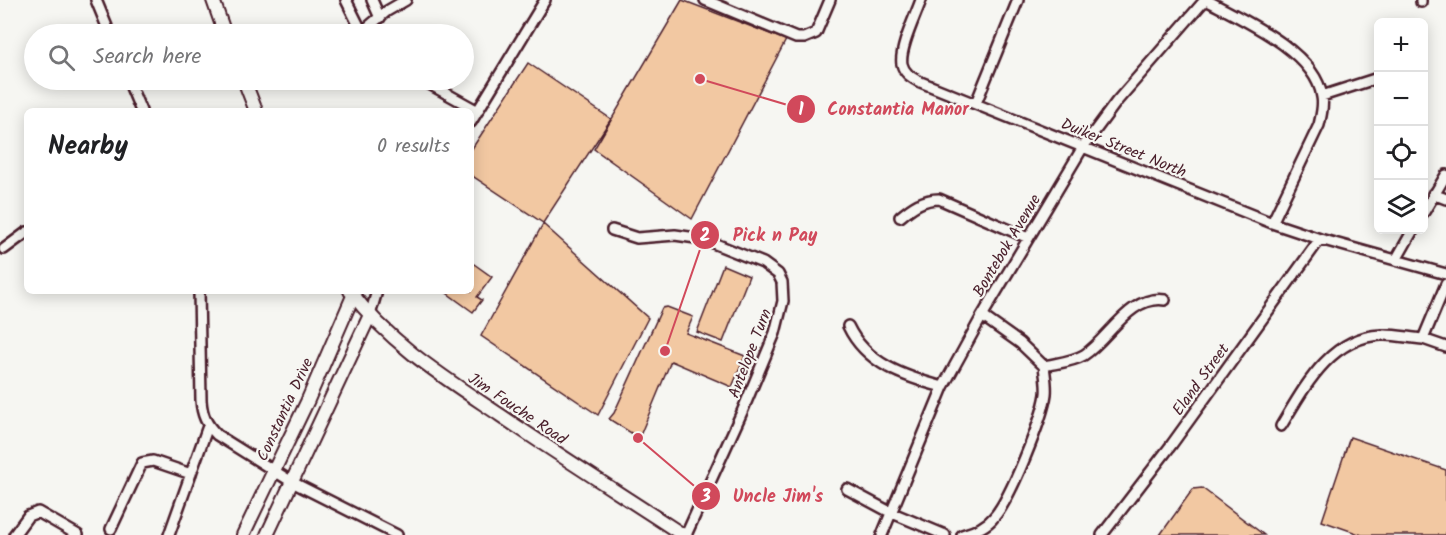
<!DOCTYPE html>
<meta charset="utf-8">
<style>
:root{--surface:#fff;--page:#f6f6f6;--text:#202124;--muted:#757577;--line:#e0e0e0}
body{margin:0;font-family:Kalam,sans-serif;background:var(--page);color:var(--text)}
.controls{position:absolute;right:18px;top:18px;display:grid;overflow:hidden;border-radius:9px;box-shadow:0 3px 15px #0003}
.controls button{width:54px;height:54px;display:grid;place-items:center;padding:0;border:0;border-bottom:2px solid var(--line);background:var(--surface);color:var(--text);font:30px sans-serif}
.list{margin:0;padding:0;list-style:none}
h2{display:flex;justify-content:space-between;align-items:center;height:78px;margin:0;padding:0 24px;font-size:26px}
h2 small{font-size:20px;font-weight:400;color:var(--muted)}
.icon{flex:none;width:33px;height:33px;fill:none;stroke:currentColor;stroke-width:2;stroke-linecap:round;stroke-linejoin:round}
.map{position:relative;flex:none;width:1446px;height:535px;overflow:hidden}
.search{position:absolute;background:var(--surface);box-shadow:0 3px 15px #0003;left:24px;top:24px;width:450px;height:66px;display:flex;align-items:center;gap:15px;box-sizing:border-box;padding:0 21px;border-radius:33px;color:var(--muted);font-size:22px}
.panel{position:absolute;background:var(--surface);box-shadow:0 3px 15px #0003;left:24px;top:108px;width:450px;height:186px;border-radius:9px}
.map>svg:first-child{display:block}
.building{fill:#f2c8a2;stroke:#4a1f2b;stroke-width:1.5}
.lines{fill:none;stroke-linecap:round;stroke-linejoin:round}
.minor-casing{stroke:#4a1f2b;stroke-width:14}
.tertiary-casing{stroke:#4a1f2b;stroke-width:16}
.minor{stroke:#f6f6f2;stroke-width:9}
.tertiary{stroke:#f6f6f2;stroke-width:12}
.labels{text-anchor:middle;stroke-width:4.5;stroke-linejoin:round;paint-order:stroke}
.street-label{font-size:16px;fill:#4a1f2b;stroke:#f6f6f2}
.leader{fill:none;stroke:#d1495b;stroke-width:2}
.callout-dot{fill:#d1495b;stroke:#f6f6f2;stroke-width:2}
.mark-label{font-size:18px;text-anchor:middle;font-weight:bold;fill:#fff}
.callout-label{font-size:18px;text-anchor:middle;font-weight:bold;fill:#d1495b;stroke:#f6f6f2;stroke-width:4.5;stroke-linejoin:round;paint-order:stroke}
</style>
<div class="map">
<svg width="1446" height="535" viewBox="0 0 1446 535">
<rect width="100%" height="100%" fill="#f6f6f2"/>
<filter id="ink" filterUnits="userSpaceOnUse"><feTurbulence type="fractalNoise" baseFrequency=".0167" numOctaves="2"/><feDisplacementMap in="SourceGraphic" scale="12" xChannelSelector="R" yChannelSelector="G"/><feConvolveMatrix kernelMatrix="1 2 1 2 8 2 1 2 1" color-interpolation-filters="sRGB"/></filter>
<g filter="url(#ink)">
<path class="building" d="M 682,0 L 786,40 L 692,219 L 594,149 Z
M 528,63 L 611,119 L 543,223 L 471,175 L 471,150 Z
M 543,224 L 648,318 L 598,415 L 481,336 Z
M 474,264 L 492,277 L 477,297 L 482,300 L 473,312 L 444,291 L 471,291 L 471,268 Z
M 723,265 L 749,276 L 723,342 L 697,332 Z
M 667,307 L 693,317 L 686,333 L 745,356 L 732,387 L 671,361 L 639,438 L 609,419 L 614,413 L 662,308 Z
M 1350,437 L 1446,470 L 1446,535 L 1362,535 L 1322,521 Z
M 1202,488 L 1264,535 L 1160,535 L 1193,489 Z"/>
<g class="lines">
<g class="minor-casing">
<path id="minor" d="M 96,0 L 110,34
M 346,0 L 363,34
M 372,0 L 380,18
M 705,0 L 796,38 L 804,38 L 816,33 L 830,0
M 921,0 C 916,15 899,49 902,64 C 904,73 911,77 918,81 L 1272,223 L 1320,239 L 1446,274
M 1206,0 C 1242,19 1316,52 1322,97 C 1324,106 1321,116 1319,125 L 1272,223
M 1421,2 L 1421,0
M 362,32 L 387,11 L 406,0
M 128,80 L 141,111
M 422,80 L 478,111
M 1322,96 L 1378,78
M 976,103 L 1018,0
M 471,122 L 545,0
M 1433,194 L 1446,199
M 1424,212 L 1446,175
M 900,217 C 912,207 923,199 939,199 L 1028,238
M 612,230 L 637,238 L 675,235 L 703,239 L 763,263 L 778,274 L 782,282 L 783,301 L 775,333 L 742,412 L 686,535
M 4,249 L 27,232
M 1396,260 L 1413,230
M 1446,284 L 1423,339 L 1446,347
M 199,291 L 201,400 C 202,415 206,424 217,435 L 292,482 L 397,535
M 370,315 L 377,291
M 848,326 C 866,364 905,377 943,387
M 1044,366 C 1057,363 1072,362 1084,355 C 1110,338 1129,295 1165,300
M 1281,426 C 1304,388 1330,337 1381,335 C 1394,334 1409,338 1423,339
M 847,489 L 890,512 L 945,535
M 111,529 L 142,463 L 153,461 L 191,474
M 14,535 L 28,516 L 38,512 L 78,535
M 169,535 L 208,426
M 882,535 L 943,387 L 982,316 L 1083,147 L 1117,101 L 1205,0
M 962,535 C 973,532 987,526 994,517 C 1010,500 1043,417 1046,394 C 1047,385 1045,375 1044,366 L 1020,343 L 982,316
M 1102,535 L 1172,444 L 1320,239"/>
</g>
<g class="tertiary-casing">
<path id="tertiary" d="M 213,0 L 225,34
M 244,80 L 256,111
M 350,291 C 390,344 445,378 500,415 C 560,456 622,495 683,535
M 243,535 L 307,402 L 353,296
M 267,535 L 370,315"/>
</g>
<use href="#minor" class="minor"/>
<use href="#tertiary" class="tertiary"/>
</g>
</g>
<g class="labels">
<g class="street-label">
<text transform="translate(1124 147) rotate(22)" y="6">Duiker Street North</text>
<text transform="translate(1006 245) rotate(-59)" y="6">Bontebok Avenue</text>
<text transform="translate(749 353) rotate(-69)" y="6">Antelope Turn</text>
<text transform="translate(1200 379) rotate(-54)" y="6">Eland Street</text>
<text transform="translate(518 408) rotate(34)" y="6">Jim Fouche Road</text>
<text transform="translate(284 409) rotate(-65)" y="6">Constantia Drive</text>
</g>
</g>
<path class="leader" d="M700 79L801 109M665 351L705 235M638 438L706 496"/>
<g class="callout-dot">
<circle cx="700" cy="79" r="6"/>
<circle cx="665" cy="351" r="6"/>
<circle cx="638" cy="438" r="6"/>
<circle cx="801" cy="109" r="15"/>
<circle cx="705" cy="235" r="15"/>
<circle cx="706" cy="496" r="15"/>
</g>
<g class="mark-label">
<text x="801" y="115">1</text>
<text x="705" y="241">2</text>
<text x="706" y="502">3</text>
</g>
<g class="callout-label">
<text x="898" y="115">Constantia Manor</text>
<text x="775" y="241">Pick n Pay</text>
<text x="778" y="502">Uncle Jim's</text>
</g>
</svg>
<div class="controls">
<button>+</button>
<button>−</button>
<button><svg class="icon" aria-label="locate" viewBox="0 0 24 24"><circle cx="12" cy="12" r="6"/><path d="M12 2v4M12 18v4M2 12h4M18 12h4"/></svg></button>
<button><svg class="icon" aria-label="layers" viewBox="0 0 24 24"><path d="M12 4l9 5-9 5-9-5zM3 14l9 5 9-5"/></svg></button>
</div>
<div class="search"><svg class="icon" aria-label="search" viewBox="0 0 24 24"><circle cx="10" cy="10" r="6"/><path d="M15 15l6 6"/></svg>Search here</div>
<section class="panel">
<h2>Nearby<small>0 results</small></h2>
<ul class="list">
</ul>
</section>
</div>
